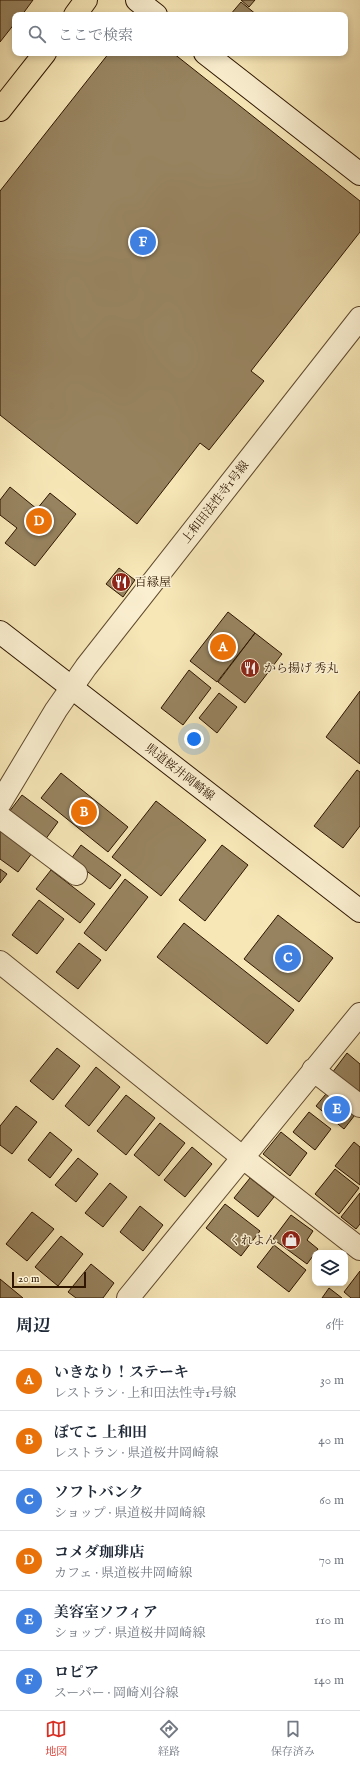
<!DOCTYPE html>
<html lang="ja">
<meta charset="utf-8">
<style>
:root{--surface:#fff;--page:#f2f2f3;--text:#1f2937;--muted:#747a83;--line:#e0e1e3;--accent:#d93025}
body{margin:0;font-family:"IM FELL English","Noto Serif JP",serif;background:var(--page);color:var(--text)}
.controls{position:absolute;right:12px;bottom:12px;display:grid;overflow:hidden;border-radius:8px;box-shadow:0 2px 6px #0003}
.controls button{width:36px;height:36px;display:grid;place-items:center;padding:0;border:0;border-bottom:1px solid var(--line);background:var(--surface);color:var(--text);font:20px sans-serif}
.scale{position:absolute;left:12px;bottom:10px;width:74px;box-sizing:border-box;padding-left:4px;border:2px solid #2e1600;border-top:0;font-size:11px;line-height:14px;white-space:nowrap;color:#2e1600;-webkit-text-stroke:3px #faefd0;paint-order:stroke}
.you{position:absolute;left:194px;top:739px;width:14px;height:14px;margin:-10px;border:3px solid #fff;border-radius:50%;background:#1a73e8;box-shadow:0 0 0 6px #1a73e833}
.badge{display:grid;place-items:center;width:26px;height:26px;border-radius:50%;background:var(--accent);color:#fff;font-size:13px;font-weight:700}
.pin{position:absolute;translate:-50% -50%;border:2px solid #fff;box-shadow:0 1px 4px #0006}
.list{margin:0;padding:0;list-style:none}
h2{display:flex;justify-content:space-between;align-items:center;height:52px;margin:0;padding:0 16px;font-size:17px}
h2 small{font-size:13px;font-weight:400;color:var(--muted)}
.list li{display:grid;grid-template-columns:26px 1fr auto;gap:12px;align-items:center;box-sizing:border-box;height:60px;padding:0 16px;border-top:1px solid var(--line)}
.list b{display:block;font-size:15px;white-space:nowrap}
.list p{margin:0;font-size:13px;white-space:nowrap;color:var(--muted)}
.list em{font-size:13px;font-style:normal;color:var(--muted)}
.icon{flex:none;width:22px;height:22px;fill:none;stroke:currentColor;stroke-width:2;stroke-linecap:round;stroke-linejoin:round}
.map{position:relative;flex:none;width:360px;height:1298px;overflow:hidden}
.search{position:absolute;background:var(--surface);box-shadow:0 2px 6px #0003;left:12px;right:12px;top:12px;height:44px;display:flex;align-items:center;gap:10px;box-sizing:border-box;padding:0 14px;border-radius:8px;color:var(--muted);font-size:15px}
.sheet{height:412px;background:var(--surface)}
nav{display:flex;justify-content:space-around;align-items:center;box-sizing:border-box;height:56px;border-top:1px solid var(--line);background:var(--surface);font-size:11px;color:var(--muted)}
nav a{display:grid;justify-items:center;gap:2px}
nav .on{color:var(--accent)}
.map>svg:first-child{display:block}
.building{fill:#97835f;stroke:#2e1600}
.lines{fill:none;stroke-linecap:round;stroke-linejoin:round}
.street-casing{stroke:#604a2e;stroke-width:24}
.secondary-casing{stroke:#2e1600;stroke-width:24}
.primary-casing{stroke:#2e1600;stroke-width:24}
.street{stroke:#faefd0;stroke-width:22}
.secondary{stroke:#faefd0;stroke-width:22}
.primary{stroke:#f7e7b7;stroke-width:22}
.labels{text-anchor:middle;stroke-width:3;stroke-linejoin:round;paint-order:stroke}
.street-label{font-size:12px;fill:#2e1600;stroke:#faefd0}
.poi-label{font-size:12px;fill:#2e1600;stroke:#faefd0;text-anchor:start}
</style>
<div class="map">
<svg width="360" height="1298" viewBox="0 0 360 1298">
<rect width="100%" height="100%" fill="#f7e7b7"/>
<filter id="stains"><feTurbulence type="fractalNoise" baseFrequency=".005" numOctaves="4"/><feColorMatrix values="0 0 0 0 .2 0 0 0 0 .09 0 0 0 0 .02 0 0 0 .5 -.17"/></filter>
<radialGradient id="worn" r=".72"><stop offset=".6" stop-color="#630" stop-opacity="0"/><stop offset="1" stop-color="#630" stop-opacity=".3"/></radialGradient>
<path class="building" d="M 0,0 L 33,0 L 22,15 L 15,15 L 15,23 L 0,42 Z
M 241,0 L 255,0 L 249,7 Z
M 241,2 L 257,15 L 230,15 Z
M 109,53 L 173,53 L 360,201 L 360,232 L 251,371 L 264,381 L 209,450 L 200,443 L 137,524 L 0,415 L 0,191 Z
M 10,487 L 37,509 L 50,493 L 76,514 L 35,566 L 5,543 L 17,528 L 0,515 L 0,500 Z
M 119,568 L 135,580 L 123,597 L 106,584 Z
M 228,612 L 255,633 L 217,682 L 190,661 Z
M 255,633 L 282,654 L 245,703 L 218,682 Z
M 189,670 L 211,688 L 183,725 L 161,708 Z
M 360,691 L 360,764 L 326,737 Z
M 219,693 L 237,707 L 217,733 L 199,718 Z
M 357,770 L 360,772 L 360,826 L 343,848 L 314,826 Z
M 61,773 L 128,827 L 108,852 L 41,798 Z
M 22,795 L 58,822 L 45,840 L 9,812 Z
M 156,801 L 206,840 L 161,896 L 112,857 Z
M 0,828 L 32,853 L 18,872 L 0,859 Z
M 81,845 L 121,875 L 110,889 L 71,859 Z
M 222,845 L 248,865 L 205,921 L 179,900 Z
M 0,869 L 7,874 L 0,883 Z
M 51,870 L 95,904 L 80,923 L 36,889 Z
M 125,879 L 148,897 L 106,951 L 84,933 Z
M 39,900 L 64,919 L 37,954 L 12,935 Z
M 278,915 L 333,958 L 299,1002 L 244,959 Z
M 184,923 L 294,1010 L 267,1044 L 157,957 Z
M 79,943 L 101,960 L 78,989 L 56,972 Z
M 57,1048 L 80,1066 L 53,1100 L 30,1081 Z
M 347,1053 L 360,1064 L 360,1096 L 332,1073 Z
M 96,1067 L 120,1087 L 89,1126 L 65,1106 Z
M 330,1089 L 358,1111 L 344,1129 L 316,1106 Z
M 126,1095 L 155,1118 L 126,1155 L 97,1131 Z
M 16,1106 L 37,1122 L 12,1154 L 0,1145 L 0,1126 Z
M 309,1112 L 331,1129 L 315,1150 L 293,1132 Z
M 160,1123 L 185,1143 L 159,1176 L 134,1155 Z
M 50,1132 L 72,1150 L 50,1178 L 28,1160 Z
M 281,1132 L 307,1153 L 290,1176 L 263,1154 Z
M 354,1142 L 360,1147 L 360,1185 L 335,1166 Z
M 192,1147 L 212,1164 L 185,1197 L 164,1180 Z
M 78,1158 L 98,1174 L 76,1202 L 55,1185 Z
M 335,1169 L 359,1188 L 339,1214 L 315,1194 Z
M 250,1178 L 274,1197 L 258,1217 L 234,1198 Z
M 110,1183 L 127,1197 L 103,1227 L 85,1213 Z
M 360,1193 L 360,1224 L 356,1229 L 341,1217 Z
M 225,1204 L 260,1231 L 241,1256 L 206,1228 Z
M 140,1206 L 163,1225 L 143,1251 L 120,1232 Z
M 32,1212 L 54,1229 L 27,1261 L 6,1244 Z
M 291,1215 L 313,1231 L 307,1240 L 318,1249 L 307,1264 L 273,1239 Z
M 61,1236 L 83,1254 L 58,1286 L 35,1267 Z
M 274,1245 L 306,1270 L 289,1292 L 257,1267 Z
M 91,1264 L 114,1283 L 103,1298 L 76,1298 L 68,1292 Z
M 360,1271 L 360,1298 L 351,1298 L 344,1292 Z
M 0,1279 L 23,1298 L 0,1298 Z
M 329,1288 L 342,1298 L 322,1298 Z"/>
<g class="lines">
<g class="street-casing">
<path id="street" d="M 0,803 L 56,710 L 86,667 L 360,318
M 0,817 L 76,874
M 0,962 L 242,1157 L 360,1249
M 313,1070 L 360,1106
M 128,1298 L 360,1014"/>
</g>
<g class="secondary-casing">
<path id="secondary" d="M 137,0 L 156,15
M 205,53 L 360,174
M 0,632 L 360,911"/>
</g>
<g class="primary-casing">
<path id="primary" d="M 75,15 L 86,0
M 0,110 L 45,53"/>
</g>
<use href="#street" class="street"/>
<use href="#secondary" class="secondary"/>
<use href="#primary" class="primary"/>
</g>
<defs>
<g id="restaurant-disc" transform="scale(1)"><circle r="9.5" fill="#8f2418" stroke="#faefd0"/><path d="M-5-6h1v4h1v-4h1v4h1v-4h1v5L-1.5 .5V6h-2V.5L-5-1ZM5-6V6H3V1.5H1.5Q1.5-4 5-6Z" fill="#fff"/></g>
<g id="shop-disc" transform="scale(1)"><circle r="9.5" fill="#8f2418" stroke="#faefd0"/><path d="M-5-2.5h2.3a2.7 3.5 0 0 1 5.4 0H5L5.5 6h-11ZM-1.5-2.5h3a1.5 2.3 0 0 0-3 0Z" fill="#fff"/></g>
</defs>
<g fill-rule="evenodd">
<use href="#restaurant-disc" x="121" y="582"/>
<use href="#restaurant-disc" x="250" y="668"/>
<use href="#shop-disc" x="291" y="1240"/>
</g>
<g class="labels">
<g class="street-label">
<text transform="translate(215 502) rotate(-52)" y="4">上和田法性寺1号線</text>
<text transform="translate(180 772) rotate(38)" y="4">県道桜井岡崎線</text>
</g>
<g class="poi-label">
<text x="135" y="586">百縁屋</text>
<text x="264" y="672">から揚げ 秀丸</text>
<text x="277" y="1244" text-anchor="end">くれよん</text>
</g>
</g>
<rect width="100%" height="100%" filter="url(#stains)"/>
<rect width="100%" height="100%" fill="url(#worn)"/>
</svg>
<div class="controls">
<button><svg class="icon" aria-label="layers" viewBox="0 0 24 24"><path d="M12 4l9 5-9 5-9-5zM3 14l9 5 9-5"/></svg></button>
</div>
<div class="scale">20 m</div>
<div class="you"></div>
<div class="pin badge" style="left:223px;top:647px;background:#e8710a">A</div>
<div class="pin badge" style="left:84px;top:812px;background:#e8710a">B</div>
<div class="pin badge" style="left:288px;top:958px;background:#3f7fe0">C</div>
<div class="pin badge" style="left:39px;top:521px;background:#e8710a">D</div>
<div class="pin badge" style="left:337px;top:1109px;background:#3f7fe0">E</div>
<div class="pin badge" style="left:143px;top:242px;background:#3f7fe0">F</div>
<div class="search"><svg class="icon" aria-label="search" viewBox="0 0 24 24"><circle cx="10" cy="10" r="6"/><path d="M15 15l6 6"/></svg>ここで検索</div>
</div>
<section class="sheet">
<h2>周辺<small>6件</small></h2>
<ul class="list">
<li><span class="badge" style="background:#e8710a">A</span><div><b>いきなり！ステーキ</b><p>レストラン · 上和田法性寺1号線</p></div><em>30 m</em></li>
<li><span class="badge" style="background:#e8710a">B</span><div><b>ぼてこ 上和田</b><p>レストラン · 県道桜井岡崎線</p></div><em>40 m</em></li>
<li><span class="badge" style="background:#3f7fe0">C</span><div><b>ソフトバンク</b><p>ショップ · 県道桜井岡崎線</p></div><em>60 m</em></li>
<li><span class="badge" style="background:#e8710a">D</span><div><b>コメダ珈琲店</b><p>カフェ · 県道桜井岡崎線</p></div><em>70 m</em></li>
<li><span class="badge" style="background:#3f7fe0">E</span><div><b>美容室ソフィア</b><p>ショップ · 県道桜井岡崎線</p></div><em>110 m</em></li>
<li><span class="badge" style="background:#3f7fe0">F</span><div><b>ロピア</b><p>スーパー · 岡崎刈谷線</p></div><em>140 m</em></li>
</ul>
</section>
<nav>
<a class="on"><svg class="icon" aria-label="map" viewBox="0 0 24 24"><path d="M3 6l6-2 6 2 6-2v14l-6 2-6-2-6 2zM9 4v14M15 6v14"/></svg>地図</a>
<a><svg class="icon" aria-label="directions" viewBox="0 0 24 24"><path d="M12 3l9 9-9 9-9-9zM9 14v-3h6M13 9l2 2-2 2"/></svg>経路</a>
<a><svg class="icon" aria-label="saved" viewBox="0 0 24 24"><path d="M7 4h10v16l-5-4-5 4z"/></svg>保存済み</a>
</nav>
